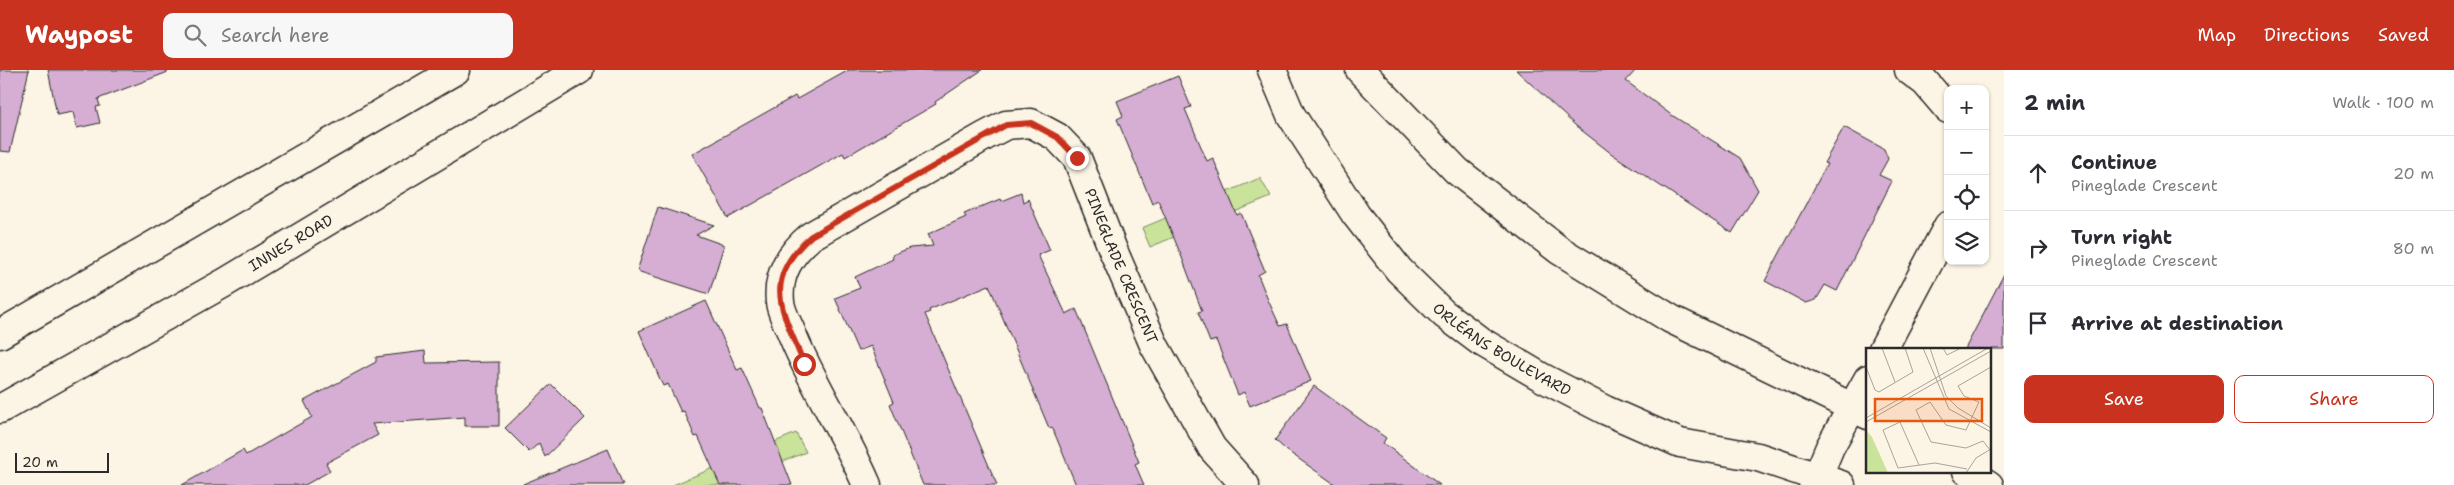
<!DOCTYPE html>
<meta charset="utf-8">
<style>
:root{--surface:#fff;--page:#f7f7f7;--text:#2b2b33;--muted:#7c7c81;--line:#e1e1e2;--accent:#c8321e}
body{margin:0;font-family:"Shantell Sans",sans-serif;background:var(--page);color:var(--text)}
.controls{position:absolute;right:15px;top:15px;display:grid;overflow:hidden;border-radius:10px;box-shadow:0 1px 4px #0004}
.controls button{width:45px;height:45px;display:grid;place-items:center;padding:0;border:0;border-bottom:1px solid var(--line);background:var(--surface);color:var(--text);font:25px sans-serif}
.scale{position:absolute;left:15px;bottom:12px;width:94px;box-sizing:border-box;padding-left:5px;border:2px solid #2b2b2b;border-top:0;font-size:14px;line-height:18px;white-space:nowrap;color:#2b2b2b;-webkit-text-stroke:4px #fcf5e5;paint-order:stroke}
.stop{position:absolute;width:15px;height:15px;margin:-11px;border:4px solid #c8321e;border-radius:50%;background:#fff}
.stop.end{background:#c8321e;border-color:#fff;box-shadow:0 1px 5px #0008}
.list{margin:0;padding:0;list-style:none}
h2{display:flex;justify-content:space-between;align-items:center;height:65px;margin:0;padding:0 20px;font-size:21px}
h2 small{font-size:16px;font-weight:400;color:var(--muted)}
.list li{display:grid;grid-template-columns:32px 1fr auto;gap:15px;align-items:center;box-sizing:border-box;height:75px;padding:0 20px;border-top:1px solid var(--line)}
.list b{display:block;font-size:19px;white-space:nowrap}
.list p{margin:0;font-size:16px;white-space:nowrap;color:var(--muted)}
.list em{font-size:16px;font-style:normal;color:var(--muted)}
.actions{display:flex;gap:10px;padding:15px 20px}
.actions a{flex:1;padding:11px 0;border:1px solid var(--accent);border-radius:10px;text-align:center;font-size:18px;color:var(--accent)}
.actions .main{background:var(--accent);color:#fff}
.icon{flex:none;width:28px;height:28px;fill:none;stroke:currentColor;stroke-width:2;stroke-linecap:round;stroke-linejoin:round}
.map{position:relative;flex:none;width:2004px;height:415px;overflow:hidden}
header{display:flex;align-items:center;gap:30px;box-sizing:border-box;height:70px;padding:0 25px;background:var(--accent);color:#fff}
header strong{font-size:24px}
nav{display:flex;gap:28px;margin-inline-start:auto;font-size:18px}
.search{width:350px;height:45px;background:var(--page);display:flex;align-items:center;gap:12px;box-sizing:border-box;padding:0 18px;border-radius:10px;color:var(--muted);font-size:19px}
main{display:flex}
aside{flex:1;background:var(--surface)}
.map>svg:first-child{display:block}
.green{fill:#c9e39a;stroke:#7a8762}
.building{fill:#d6aed4;stroke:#2b2b2b}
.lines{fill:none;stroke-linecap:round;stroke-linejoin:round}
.minor-casing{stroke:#2b2b2b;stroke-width:31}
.secondary-casing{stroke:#2b2b2b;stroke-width:31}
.minor{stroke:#fcf5e5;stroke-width:28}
.secondary{stroke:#fcf5e5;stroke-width:28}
.route{stroke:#c8321e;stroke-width:6}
.labels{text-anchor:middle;stroke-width:4;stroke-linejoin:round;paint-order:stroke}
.street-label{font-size:15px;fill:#2b2b2b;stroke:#fcf5e5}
.inset-road{fill:none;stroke:#a8a49b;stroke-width:1}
.view{fill:#e8590c;fill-opacity:0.15;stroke:#e8590c;stroke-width:2.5}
.inset-edge{fill:none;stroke:#2b2b2b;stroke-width:2.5}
</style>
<header>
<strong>Waypost</strong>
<div class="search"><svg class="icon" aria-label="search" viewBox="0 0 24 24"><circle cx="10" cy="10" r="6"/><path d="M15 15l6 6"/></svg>Search here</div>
<nav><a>Map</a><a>Directions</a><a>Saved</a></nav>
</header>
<main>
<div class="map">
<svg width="2004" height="415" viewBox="0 0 2004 415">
<rect width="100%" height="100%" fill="#fcf5e5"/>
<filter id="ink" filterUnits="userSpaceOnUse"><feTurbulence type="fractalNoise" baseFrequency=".02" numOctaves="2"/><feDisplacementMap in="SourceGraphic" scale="10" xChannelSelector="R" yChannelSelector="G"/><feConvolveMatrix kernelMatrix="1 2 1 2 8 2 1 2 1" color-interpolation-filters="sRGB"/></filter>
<g filter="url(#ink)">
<path class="green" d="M 1260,108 L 1271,127 L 1150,177 L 1142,158 Z
M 796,363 L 806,382 L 727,415 L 673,415 Z"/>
<path class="building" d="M 0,0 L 29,0 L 10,82 L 0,81 Z
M 48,0 L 168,0 L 168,2 L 98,29 L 100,36 L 96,37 L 100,53 L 77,58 L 73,42 L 57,45 Z
M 849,0 L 982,0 L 935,32 L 936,34 L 845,87 L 843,83 L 728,148 L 692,84 L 795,26 L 797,29 Z
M 1516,0 L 1636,0 L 1626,11 L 1670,44 L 1740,88 L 1758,120 L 1732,163 L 1612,84 L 1576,56 Z
M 1178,6 L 1191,37 L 1185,39 L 1207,91 L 1213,88 L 1237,145 L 1241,143 L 1265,201 L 1258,205 L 1268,230 L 1280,256 L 1287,254 L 1311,311 L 1250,336 L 1244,322 L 1238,325 L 1216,270 L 1210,272 L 1198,242 L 1202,241 L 1181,185 L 1158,130 L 1152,133 L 1117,49 L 1123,46 L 1117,31 Z
M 1844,57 L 1884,79 L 1888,89 L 1879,105 L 1892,111 L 1837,221 L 1825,215 L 1816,230 L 1806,233 L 1765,211 L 1827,94 L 1824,93 Z
M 1021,123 L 1023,132 L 1028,129 L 1050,180 L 1038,185 L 1066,244 L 1076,239 L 1139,392 L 1135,394 L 1144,415 L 1076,415 L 1052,357 L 1049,358 L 989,215 L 929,240 L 930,242 L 925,244 L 997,415 L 923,415 L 890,334 L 894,332 L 871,276 L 858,281 L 835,228 L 860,218 L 855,207 L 893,189 L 892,185 L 910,178 L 933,176 L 928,164 L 966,147 L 964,144 L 1000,129 L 1001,131 Z
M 658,137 L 714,155 L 696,165 L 724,175 L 709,224 L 637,201 Z
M 2004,204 L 2004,279 L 1965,279 Z
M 706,231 L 737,300 L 742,298 L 760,338 L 762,338 L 792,415 L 720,415 L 698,366 L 695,367 L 684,341 L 681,342 L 668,314 L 663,316 L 639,261 Z
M 425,281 L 426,293 L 499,292 L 499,356 L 465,356 L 465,347 L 372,354 L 378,365 L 326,393 L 330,401 L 305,415 L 182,415 L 243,380 L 246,385 L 312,347 L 304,331 L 376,292 L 376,287 Z
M 551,314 L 585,348 L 545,387 L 539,373 L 529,382 L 505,358 Z
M 1314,316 L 1386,368 L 1383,373 L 1440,415 L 1336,415 L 1286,380 L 1275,370 Z
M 608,379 L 623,415 L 523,415 L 523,414 Z"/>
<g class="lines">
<g class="minor-casing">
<g id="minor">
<path d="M 1909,0 L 1925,12 L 1948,39"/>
<path d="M 1883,279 L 1948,156"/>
<path id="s1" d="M 867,415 C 845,363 813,316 792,264 C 788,254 781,242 780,232 C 777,203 791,183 811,166 L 985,66 L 1006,55 L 1031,53 L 1057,67 L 1077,88 L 1113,180 L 1154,275 L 1212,378 L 1245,415"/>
<path d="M 1814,415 L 1830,377 L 1868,309"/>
</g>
</g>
<g class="secondary-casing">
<g id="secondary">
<path id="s2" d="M 1272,0 L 1291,45 L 1356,145 L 1399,200 L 1444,244 L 1480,271 L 1543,308 L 1605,340 L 1680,373 L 1758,387 L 1841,415"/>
<path d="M 1360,0 L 1457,101 L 1559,180 L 1671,249 L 1868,345"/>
<path d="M 0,264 L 456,0"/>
<path id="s3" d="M 0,339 L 226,212 L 579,0"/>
<path d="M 1967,401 L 1989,415"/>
</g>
</g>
<use href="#minor" class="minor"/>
<use href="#secondary" class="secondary"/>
</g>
</g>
<g class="lines" filter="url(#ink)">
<path class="route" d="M 804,294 C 783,241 760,211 811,166 L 1006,55 L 1031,53 L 1057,67 L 1077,88"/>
</g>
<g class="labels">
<g class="street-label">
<text dy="5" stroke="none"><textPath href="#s3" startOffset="335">INNES ROAD</textPath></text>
<text dy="5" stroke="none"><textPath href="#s1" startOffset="704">PINEGLADE CRESCENT</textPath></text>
<text dy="5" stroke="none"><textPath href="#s2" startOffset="369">ORLÉANS BOULEVARD</textPath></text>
</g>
</g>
<g transform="translate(1866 278)">
<rect width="125" height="125" fill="#fcf5e5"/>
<path d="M 0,82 L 6,89 L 22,125 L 0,125 Z" fill="#c9e39a"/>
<path class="inset-road" d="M 16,0 L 29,34M 57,0 L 83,61 L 125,84M 64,0 L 80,48 L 92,60 L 125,80M 77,0 L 81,7 L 95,0M 0,19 L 9,42 L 13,44 L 47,24 L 39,0M 0,70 L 122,0M 0,74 L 125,3M 124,102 L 117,93 L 100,100 L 65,94 L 50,62 L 64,54 L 80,77 L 100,82 L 113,54 L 98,48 L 92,38 L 125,19M 53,117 L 34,74 L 17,82 L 32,120 L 69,115 L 101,121M 100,125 L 110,110 L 125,101"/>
<path class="view" d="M 9,51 L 116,51 L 116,73 L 9,73 Z"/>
<rect width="125" height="125" class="inset-edge"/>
</g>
</svg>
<div class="controls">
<button>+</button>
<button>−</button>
<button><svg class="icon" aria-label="locate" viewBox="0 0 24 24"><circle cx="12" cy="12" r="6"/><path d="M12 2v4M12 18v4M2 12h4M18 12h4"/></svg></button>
<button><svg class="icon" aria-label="layers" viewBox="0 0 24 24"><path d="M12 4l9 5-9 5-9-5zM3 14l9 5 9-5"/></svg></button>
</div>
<div class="scale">20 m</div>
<div class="stop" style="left:804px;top:294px"></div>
<div class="stop end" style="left:1077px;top:88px"></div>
</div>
<aside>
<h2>2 min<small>Walk · 100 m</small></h2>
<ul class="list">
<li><svg class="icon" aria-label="ahead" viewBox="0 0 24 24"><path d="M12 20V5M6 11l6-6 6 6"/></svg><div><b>Continue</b><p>Pineglade Crescent</p></div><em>20 m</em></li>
<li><svg class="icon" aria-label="right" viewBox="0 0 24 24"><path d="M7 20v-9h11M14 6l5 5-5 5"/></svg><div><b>Turn right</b><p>Pineglade Crescent</p></div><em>80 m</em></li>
<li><svg class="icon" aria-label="arrive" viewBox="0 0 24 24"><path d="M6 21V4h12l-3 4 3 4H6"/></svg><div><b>Arrive at destination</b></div></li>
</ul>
<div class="actions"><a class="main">Save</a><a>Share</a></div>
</aside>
</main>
